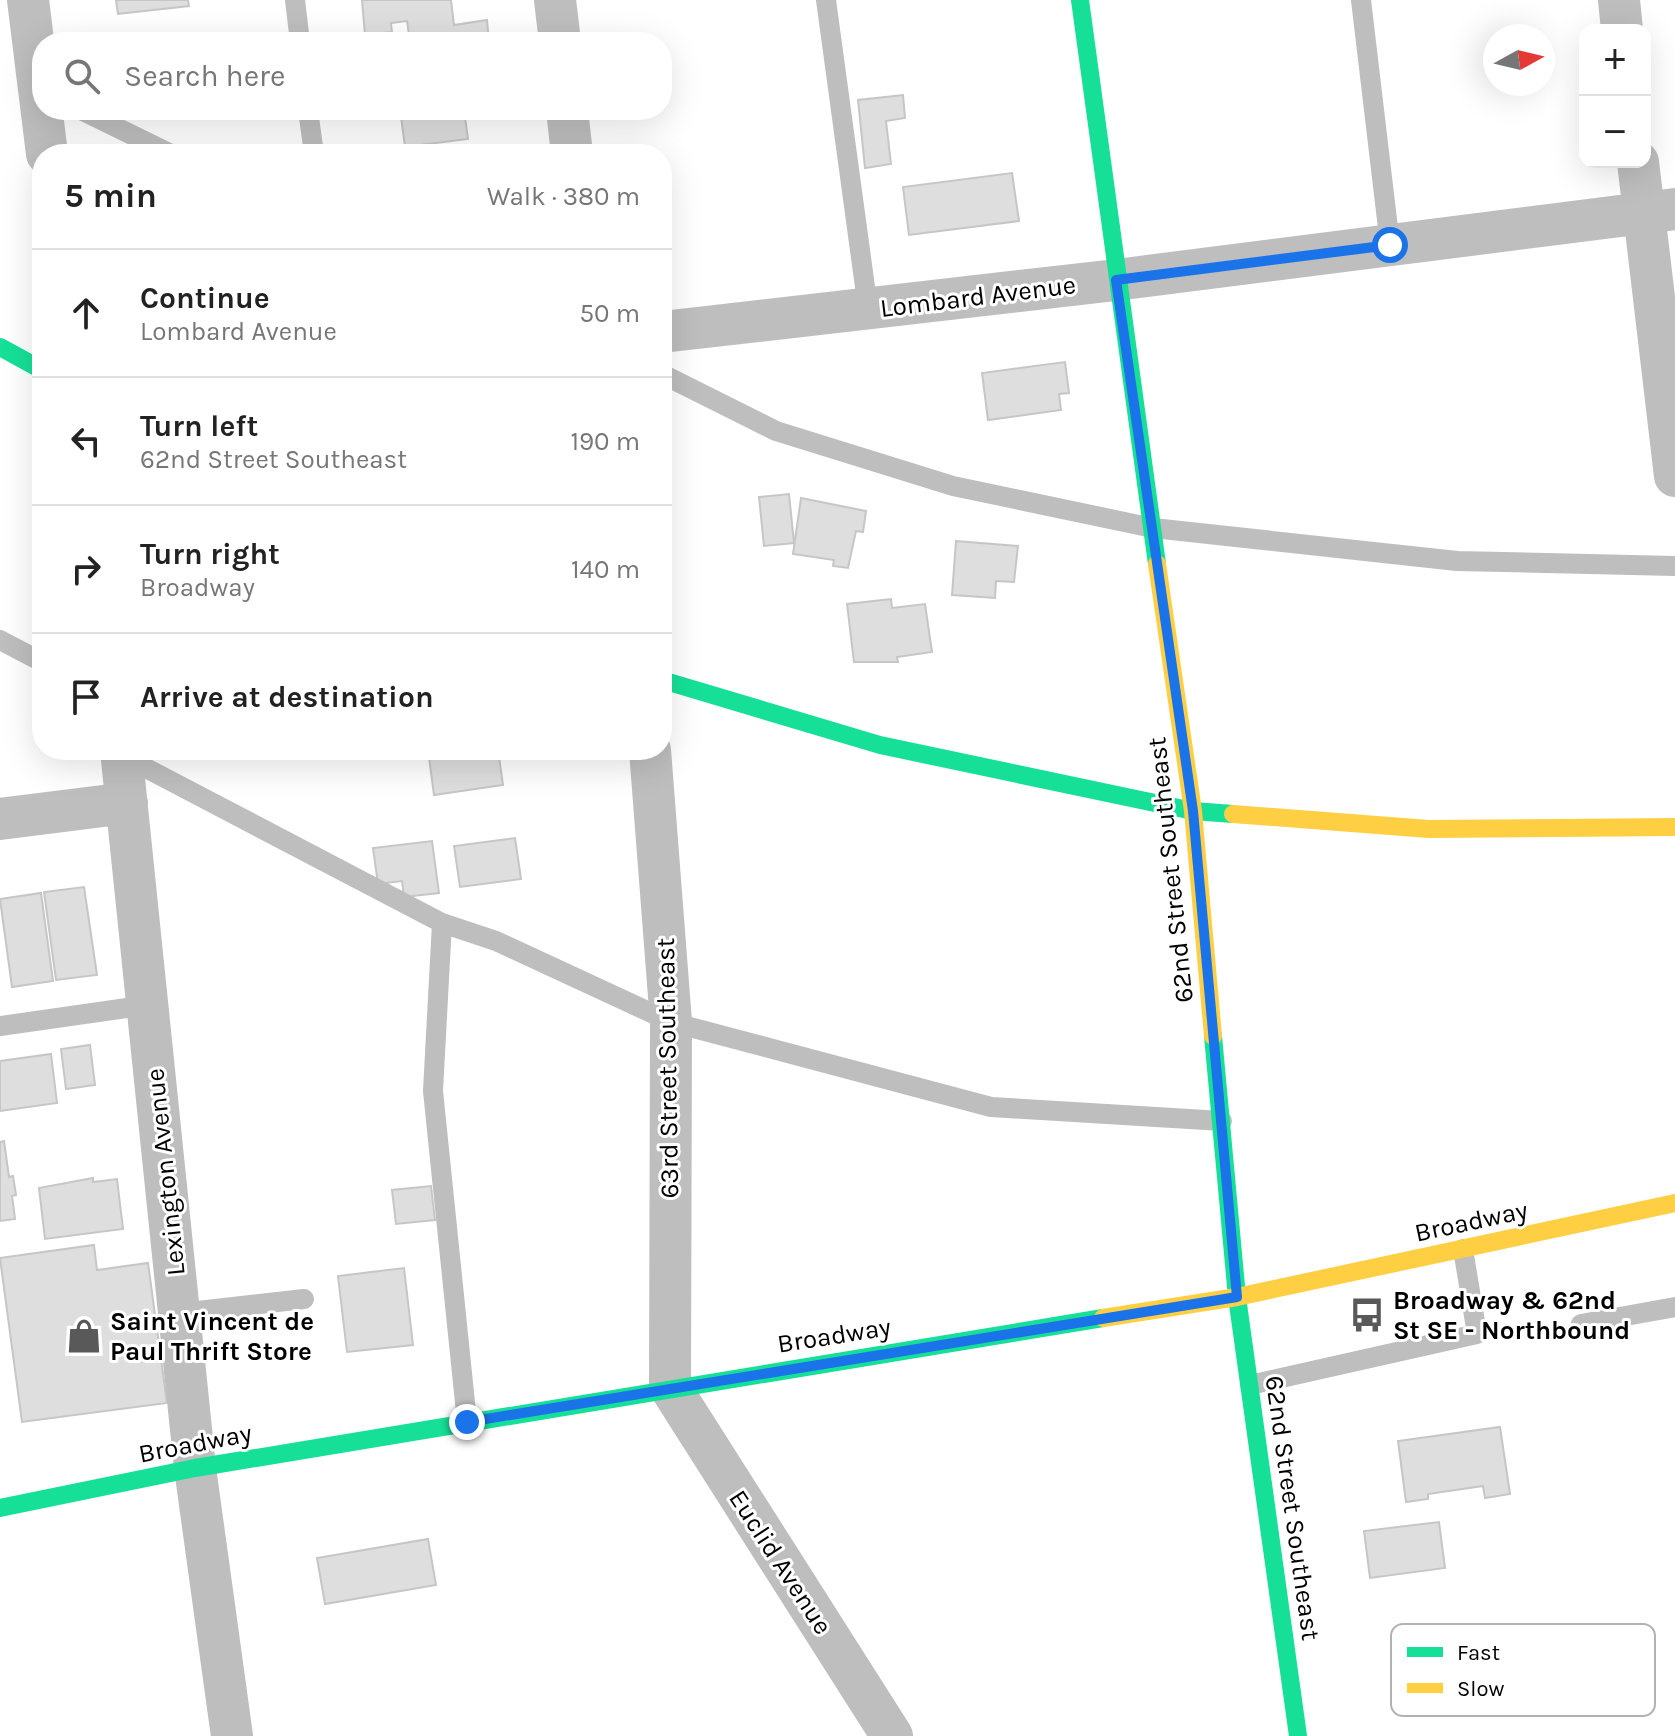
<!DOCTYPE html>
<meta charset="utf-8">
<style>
:root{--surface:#fff;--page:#f2f2f2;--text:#222;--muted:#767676;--line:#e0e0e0}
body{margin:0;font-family:Karla,sans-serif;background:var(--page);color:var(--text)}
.controls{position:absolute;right:24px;top:24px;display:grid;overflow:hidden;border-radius:16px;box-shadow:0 8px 32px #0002}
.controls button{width:72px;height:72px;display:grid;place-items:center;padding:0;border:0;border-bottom:2px solid var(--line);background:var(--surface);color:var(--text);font:40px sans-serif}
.compass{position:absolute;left:1483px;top:24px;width:72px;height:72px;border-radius:50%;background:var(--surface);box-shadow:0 8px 32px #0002;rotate:82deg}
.stop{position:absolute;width:24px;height:24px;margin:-18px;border:6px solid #1a73e8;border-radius:50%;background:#fff}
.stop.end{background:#1a73e8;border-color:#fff;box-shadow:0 2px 8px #0008}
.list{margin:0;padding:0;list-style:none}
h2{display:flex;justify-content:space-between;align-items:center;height:104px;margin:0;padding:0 32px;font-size:34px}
h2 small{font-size:26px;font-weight:400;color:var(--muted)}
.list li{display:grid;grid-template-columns:52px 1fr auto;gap:24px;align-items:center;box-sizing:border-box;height:128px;padding:0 32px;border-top:2px solid var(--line)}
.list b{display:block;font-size:30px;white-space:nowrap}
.list p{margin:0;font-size:26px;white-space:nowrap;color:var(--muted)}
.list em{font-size:26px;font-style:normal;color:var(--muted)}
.icon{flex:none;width:44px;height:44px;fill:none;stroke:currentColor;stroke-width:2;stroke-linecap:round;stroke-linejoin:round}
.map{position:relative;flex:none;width:1675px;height:1736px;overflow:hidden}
.search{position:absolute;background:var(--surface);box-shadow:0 8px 32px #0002;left:32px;top:32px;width:640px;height:88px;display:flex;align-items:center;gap:20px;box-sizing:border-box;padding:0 28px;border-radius:32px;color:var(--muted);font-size:30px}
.panel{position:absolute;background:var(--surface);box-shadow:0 8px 32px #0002;left:32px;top:144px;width:640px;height:616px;border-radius:32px}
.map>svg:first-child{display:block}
.building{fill:#dedede;stroke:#c6c6c6;stroke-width:2}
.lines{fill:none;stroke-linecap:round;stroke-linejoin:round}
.lane{stroke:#bebebe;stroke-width:20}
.street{stroke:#bebebe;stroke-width:42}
.fast{stroke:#16e098;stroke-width:18}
.slow{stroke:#ffcf43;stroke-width:18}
.route{stroke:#1a73e8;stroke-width:10}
.labels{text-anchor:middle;stroke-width:6;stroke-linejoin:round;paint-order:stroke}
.street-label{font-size:26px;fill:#000;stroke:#fff}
.poi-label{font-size:26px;font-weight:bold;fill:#000;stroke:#fff;text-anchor:start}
.key{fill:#fff;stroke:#b2b2b2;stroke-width:2}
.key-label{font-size:22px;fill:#000}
</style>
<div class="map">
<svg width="1675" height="1736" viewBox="0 0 1675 1736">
<rect width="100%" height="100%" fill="#fff"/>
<path class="building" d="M 116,0 L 188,0 L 189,6 L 118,14 Z
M 362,0 L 451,0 L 454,25 L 487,20 L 489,42 L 410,42 L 407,21 L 391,23 L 392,32 L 365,35 Z
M 903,95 L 905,118 L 886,121 L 891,164 L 865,168 L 858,100 Z
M 420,110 L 464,110 L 468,139 L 405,147 L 401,117 L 421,115 Z
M 1012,173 L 1019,221 L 909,235 L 903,187 Z
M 1065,362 L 1069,393 L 1059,394 L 1061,410 L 988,420 L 982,373 Z
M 789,494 L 794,543 L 764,546 L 759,497 Z
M 801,498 L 866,511 L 863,532 L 856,531 L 848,568 L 833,566 L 834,560 L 793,554 Z
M 956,541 L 1018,546 L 1014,582 L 996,581 L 995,598 L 952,595 Z
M 891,599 L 892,608 L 925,604 L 932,652 L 897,657 L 898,662 L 854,662 L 847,604 Z
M 428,750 L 498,750 L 503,785 L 434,795 Z
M 515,838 L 521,879 L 460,887 L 454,846 Z
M 432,841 L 439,893 L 404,897 L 402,881 L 378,884 L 373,848 Z
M 84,887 L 97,975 L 56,980 L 44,892 Z
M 41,893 L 53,981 L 12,987 L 0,899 Z
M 90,1045 L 95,1085 L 66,1089 L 61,1049 Z
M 51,1054 L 57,1103 L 0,1111 L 0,1061 Z
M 4,1141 L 9,1177 L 13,1176 L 16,1195 L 12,1196 L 15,1219 L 0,1221 L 0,1142 Z
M 93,1178 L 93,1182 L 117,1179 L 123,1229 L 45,1239 L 39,1188 Z
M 431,1186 L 435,1220 L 396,1224 L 392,1190 Z
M 94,1245 L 97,1270 L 148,1263 L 167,1403 L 22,1422 L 0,1258 Z
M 404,1268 L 413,1345 L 347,1352 L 338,1276 Z
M 1500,1427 L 1510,1494 L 1485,1498 L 1483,1486 L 1428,1494 L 1428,1499 L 1406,1502 L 1398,1441 Z
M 1439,1522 L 1445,1568 L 1370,1578 L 1364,1531 Z
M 428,1539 L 436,1585 L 325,1604 L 317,1558 Z"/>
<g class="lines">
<path class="lane" d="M 295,0 L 300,42
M 826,0 L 868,309
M 1361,0 L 1390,245
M 81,110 L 171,154
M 308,110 L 314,154
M 662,374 L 776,431 L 953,486 L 1153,528 L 1457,561 L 1675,566
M 0,640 L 42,662
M 121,755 L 442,923 L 496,941 L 671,1022 L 991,1107 L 1222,1121
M 442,923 L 433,1091 L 467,1422
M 0,1026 L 148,1005
M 180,1313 L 304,1299
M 1581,1324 L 1675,1307
M 1250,1385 L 1477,1334 L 1463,1249"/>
<path class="street" d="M 28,0 L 47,154
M 555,0 L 560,42
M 1619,0 L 1622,30
M 567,110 L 572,154
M 1638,162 L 1675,476
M 662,332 L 1116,280 L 1675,209
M 121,750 L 195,1468 L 232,1736
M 650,750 L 671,1022 L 670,1387 L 892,1736
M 0,819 L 127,803"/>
<path class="fast" d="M 1080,0 L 1157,564
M 0,347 L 42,370
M 662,680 L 880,745 L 1193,811 L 1233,814
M 1213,1036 L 1237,1297 L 1298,1736
M 0,1508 L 195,1468 L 1103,1318"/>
<path class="slow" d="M 1157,564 L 1193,811 L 1213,1036
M 1233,814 L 1429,829 L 1675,827
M 1103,1318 L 1237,1297 L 1675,1203"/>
</g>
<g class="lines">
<path class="route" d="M 467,1422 L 1237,1297 L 1193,811 L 1116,280 L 1390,245"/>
</g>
<defs>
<g id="bus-bare" transform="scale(2.76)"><path d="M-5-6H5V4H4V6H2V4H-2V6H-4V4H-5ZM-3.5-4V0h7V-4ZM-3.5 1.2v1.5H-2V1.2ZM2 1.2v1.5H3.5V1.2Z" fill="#595959" stroke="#fff" stroke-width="2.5" paint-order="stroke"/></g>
<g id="shop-bare" transform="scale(2.76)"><path d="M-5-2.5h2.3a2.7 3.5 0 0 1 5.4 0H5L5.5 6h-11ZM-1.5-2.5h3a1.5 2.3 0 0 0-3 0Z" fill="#595959" stroke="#fff" stroke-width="2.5" paint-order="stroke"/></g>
</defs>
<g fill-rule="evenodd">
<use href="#bus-bare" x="1367" y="1315"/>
<use href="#shop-bare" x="84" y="1336"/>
</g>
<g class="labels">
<g class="street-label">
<text transform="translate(978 296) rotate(-7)" y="9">Lombard Avenue</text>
<text transform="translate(1170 870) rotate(-96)" y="9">62nd Street Southeast</text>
<text transform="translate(667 1068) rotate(-91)" y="9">63rd Street Southeast</text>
<text transform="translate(165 1172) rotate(-96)" y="9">Lexington Avenue</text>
<text transform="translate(1471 1221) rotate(-12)" y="9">Broadway</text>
<text transform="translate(834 1335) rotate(-9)" y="9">Broadway</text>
<text transform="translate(195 1443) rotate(-11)" y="9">Broadway</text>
<text transform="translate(1293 1508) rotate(82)" y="9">62nd Street Southeast</text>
<text transform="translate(781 1562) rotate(57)" y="9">Euclid Avenue</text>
</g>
<g class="poi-label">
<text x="1393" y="1309">Broadway &amp; 62nd<tspan x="1393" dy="30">St SE - Northbound</tspan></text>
<text x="110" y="1330">Saint Vincent de<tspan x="110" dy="30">Paul Thrift Store</tspan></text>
</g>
</g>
<rect x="1391" y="1624" width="264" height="92" rx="12" class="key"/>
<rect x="1407" y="1647" width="36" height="10" fill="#16e098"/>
<rect x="1407" y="1683" width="36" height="10" fill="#ffcf43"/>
<g class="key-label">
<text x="1457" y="1660">Fast</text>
<text x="1457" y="1696">Slow</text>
</g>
</svg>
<div class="controls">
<button>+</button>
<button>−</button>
</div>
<svg class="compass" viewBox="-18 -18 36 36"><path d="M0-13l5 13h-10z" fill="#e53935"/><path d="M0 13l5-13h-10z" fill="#767676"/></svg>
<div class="stop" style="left:1390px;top:245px"></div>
<div class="stop end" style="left:467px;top:1422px"></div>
<div class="search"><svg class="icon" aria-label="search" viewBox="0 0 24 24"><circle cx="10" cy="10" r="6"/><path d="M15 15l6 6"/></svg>Search here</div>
<section class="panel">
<h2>5 min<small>Walk · 380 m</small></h2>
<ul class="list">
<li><svg class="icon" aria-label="ahead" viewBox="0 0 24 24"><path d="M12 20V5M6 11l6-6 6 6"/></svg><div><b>Continue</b><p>Lombard Avenue</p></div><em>50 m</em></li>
<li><svg class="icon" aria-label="left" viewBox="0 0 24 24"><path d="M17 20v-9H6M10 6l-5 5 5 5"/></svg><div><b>Turn left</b><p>62nd Street Southeast</p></div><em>190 m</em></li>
<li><svg class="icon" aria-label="right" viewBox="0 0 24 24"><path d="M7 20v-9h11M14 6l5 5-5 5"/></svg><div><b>Turn right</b><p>Broadway</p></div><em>140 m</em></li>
<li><svg class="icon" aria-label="arrive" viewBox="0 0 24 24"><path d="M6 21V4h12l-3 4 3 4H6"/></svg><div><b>Arrive at destination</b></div></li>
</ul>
</section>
</div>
